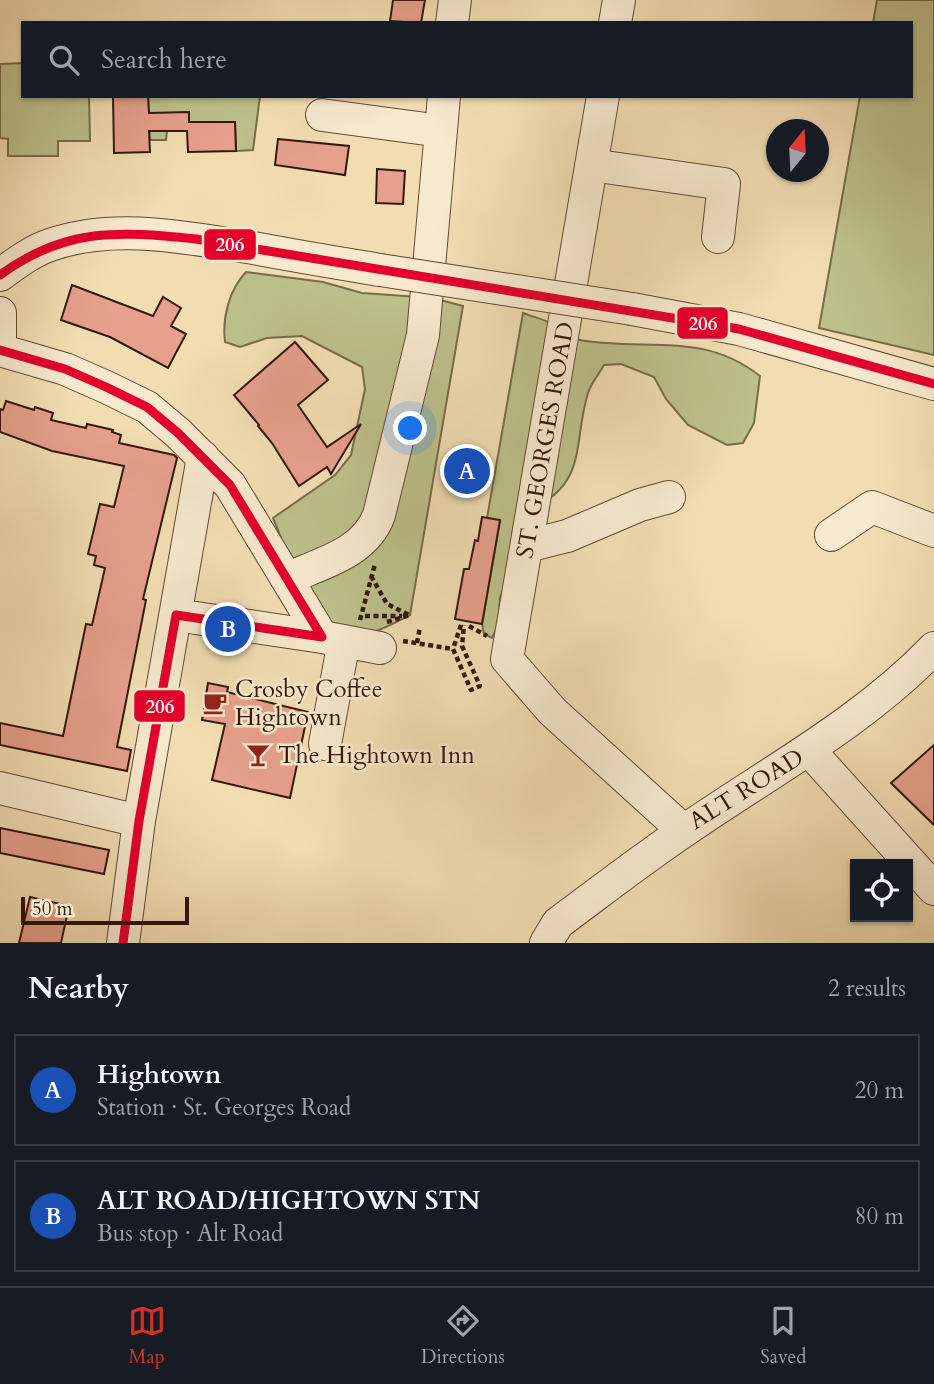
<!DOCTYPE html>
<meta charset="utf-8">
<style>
:root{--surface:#171b24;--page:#242831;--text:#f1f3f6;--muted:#9ea1a6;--line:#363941;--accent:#d93025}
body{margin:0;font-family:Cardo,serif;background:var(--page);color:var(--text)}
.controls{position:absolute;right:21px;bottom:21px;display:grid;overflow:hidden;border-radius:0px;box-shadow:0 2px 5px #0004}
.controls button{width:63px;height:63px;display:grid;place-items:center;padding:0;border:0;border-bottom:2px solid var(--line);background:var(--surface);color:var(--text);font:35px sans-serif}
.compass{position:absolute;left:766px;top:119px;width:63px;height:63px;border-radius:50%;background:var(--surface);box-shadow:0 2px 5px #0004;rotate:18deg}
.scale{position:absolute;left:21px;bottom:18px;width:168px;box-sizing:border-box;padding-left:7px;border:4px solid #34180a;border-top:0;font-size:19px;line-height:24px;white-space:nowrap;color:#34180a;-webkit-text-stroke:5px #f7e9ce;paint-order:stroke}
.you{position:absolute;left:411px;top:429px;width:24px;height:24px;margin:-18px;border:5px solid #fff;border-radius:50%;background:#1a73e8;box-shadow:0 0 0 10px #1a73e833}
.badge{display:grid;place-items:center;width:46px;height:46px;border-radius:50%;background:var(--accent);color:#fff;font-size:23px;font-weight:700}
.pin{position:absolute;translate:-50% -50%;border:4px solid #fff;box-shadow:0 2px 7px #0006}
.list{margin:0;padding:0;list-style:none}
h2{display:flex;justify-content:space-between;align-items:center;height:91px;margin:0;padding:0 28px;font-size:30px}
h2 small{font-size:23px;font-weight:400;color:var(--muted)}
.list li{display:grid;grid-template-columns:46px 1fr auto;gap:21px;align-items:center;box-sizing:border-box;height:112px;margin:0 14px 14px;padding:0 14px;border:2px solid var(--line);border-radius:0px}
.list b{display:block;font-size:26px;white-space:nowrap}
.list p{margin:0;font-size:23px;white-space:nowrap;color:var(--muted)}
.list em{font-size:23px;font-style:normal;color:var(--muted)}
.icon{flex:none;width:38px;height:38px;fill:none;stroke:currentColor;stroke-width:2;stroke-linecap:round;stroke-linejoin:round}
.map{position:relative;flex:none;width:934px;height:943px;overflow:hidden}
.search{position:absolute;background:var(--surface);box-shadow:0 2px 5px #0004;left:21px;right:21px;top:21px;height:77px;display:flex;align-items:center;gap:18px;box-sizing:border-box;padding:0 24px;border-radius:0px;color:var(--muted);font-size:26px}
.sheet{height:343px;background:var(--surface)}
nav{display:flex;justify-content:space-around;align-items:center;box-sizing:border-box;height:98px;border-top:2px solid var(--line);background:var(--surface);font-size:19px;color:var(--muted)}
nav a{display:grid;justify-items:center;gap:4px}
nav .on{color:var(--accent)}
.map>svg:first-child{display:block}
.green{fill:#bdc08b;stroke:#786c4a;stroke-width:2}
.building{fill:#e6a08c;stroke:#34180a;stroke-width:2}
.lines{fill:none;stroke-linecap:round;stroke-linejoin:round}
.minor-casing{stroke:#644934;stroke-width:34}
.path{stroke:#34180a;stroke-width:4.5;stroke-dasharray:5 3.5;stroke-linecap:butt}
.minor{stroke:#f7e9ce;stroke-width:32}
.minor-bridge-casing{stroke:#644934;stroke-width:34;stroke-linecap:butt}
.minor-bridge{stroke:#f7e9ce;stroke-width:32}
.bus-1-casing{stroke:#f7e9ce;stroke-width:14}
.bus-1{stroke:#e4002b;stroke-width:9}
.labels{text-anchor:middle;stroke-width:5;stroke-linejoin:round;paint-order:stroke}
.street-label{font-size:24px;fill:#34180a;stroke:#f7e9ce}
.poi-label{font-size:24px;fill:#34180a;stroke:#f7e9ce;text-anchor:start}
.line-badge{stroke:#f7e9ce;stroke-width:2.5}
.badge-label{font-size:19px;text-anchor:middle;font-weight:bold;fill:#fff}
</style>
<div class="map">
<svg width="934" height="943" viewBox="0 0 934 943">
<rect width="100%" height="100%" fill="#f2ddb3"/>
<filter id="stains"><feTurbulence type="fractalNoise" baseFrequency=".00286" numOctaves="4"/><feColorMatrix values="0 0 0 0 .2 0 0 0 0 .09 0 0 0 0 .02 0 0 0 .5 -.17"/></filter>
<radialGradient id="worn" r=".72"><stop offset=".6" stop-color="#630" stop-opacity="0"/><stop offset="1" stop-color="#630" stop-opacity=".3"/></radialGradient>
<path class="green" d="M 877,0 L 934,0 L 934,355 L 819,328 L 860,96 L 911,96 L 911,23 L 873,23 Z
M 23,63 L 23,96 L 89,96 L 90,141 L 58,141 L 58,156 L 8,156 L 8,139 L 0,138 L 0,64 Z
M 148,96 L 260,96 L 253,150 L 236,151 L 235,122 L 189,122 L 179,131 L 167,131 L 166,140 L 150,140 Z
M 246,272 L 323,282 L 362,293 L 433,298 L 463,306 L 410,615 C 400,620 375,634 365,634 C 309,632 291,560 273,518 L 335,475 L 351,455 L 365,389 L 362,367 L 302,336 L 267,338 L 240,347 L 225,342 C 222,318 229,290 246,272 Z
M 523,313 C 533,317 543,319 553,324 C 563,328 570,338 580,340 C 646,352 701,330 760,376 L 754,423 L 743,443 L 727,445 L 688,425 L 666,399 L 654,377 L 621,364 L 604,365 C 599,374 591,383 588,393 C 573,441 588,483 533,508 L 500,598 L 498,626 L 492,638 L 484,634 L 482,624 L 500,521 L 487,518 Z"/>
<path class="building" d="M 393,0 L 425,0 L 421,23 L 390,21 Z
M 113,96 L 148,96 L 149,113 L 189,112 L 189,122 L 235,122 L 236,151 L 188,152 L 187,131 L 149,131 L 150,152 L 114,153 Z
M 278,139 L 349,146 L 345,175 L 275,165 Z
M 377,169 L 405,171 L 403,204 L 376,203 Z
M 72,285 L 153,316 L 163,297 L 181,308 L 171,326 L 186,334 L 168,368 L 110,337 L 61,320 Z
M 295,342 L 328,380 L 298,405 L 327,447 L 361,424 L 331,474 L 327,467 L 299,486 L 272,443 L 258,426 L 259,425 L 234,395 Z
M 6,401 L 34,410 L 35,407 L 53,413 L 51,420 L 86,428 L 87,424 L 113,430 L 112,432 L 121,435 L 119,443 L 174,455 L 177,458 L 143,599 L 146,600 L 145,605 L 117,747 L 131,750 L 127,771 L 0,745 L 0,723 L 63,736 L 86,624 L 92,625 L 105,568 L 94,565 L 96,556 L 88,554 L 100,504 L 114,507 L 124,466 L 52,451 L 0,432 L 0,409 L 3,410 Z
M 482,517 L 500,520 L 482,624 L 455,619 L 464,569 L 469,569 L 475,540 L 478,541 Z
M 208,683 L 228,687 L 227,692 L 308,712 L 290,798 L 212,780 L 225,724 L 202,720 Z
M 934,745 L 934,825 L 891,783 Z
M 0,828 L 109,850 L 104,874 L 0,853 Z
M 30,897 L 69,906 L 61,943 L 19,943 Z"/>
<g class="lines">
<g class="minor-casing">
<path id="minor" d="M 452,23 L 455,0
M 615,23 L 619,0
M 603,96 L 507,659 L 552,711 L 684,831
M 322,115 L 441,131
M 591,165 L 724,184 L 718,237
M 0,275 C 15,264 32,251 50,245 C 115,222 188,238 253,248 C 295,256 338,263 380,270
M 632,309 L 739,329 L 934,384
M 0,313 L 0,341
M 0,350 L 65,369 L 106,387 L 147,407 L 178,433 L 230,485 L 322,637
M 831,535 L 872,507 L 934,531
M 527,546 L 567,536 L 640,505 L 669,497
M 288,578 C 322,563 365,553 379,515 L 423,335 L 444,96
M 176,615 L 322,637 L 380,648
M 325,744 L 344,641
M 809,750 L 934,889
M 0,788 L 139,821
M 123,943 L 139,821 L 203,457
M 546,943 L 558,923 C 600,892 641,860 684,831 C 769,772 862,723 934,648"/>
</g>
<path class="path" d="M 371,576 L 387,604 L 409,615
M 365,616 L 402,616
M 360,620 L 375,564
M 387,622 L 410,615
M 461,625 L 453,649 L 471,690 L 480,686 L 462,646 L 464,625
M 469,626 L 487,636
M 403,641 L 453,649
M 417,643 L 420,627"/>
<use href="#minor" class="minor"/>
<g class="minor-bridge-casing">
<path id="minor-bridge" d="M 380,270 L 632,309"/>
</g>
<use href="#minor-bridge" class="minor-bridge"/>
<g class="bus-1-casing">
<path id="bus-1" d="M 0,275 C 66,227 119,231 196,239 L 739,329 L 934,384
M 0,350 L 65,369 L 106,387 L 147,407 L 178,433 L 230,485 L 322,637
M 123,943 L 139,821 L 176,615 L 322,637"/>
</g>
<use href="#bus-1" class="bus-1"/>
</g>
<defs>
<g id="cafe-bare" transform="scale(1.89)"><path d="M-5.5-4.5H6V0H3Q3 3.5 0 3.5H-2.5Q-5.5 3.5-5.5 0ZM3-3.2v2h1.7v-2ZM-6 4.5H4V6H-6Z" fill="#8f2418" stroke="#f7e9ce" stroke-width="2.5" paint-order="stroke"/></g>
<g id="bar-bare" transform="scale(1.89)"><path d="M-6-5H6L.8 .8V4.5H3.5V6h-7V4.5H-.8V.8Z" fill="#8f2418" stroke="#f7e9ce" stroke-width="2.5" paint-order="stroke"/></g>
</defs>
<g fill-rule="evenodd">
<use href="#cafe-bare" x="215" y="703"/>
<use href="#bar-bare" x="258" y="755"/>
</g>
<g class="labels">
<g class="street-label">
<text transform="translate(545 440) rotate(-80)" y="8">ST. GEORGES ROAD</text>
<text transform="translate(746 789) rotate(-32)" y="8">ALT ROAD</text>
</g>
<g class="poi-label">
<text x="235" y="697">Crosby Coffee<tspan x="235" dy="28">Hightown</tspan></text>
<text x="278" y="763">The Hightown Inn</text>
</g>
</g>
<g class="line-badge">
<rect x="203" y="228" width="54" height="33" rx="7" fill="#e4002b"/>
<rect x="676" y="306" width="53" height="34" rx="7" fill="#e4002b"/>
<rect x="133" y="689" width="53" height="34" rx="7" fill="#e4002b"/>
</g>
<g class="badge-label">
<text x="230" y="251">206</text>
<text x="703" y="330">206</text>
<text x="160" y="713">206</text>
</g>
<rect width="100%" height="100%" filter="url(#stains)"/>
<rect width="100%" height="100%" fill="url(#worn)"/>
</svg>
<div class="controls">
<button><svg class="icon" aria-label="locate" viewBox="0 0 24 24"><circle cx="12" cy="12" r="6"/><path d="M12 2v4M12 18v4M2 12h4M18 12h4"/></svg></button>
</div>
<svg class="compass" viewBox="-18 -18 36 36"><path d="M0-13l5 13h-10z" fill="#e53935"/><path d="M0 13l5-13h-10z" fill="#9ea1a6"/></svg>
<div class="scale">50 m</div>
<div class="you"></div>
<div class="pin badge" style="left:467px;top:471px;background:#1a4fb4">A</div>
<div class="pin badge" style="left:228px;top:629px;background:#1a4fb4">B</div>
<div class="search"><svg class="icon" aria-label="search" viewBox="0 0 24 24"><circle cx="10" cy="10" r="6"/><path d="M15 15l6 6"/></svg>Search here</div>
</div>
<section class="sheet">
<h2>Nearby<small>2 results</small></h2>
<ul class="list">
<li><span class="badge" style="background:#1a4fb4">A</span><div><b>Hightown</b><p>Station · St. Georges Road</p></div><em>20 m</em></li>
<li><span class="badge" style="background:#1a4fb4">B</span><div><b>ALT ROAD/HIGHTOWN STN</b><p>Bus stop · Alt Road</p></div><em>80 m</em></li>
</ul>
</section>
<nav>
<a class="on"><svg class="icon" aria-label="map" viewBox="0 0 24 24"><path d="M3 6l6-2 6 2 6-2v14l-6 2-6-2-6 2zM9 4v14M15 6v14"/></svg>Map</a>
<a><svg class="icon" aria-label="directions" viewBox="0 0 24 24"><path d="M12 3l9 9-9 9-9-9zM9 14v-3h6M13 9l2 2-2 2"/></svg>Directions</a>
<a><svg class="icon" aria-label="saved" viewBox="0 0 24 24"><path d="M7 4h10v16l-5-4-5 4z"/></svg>Saved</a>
</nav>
